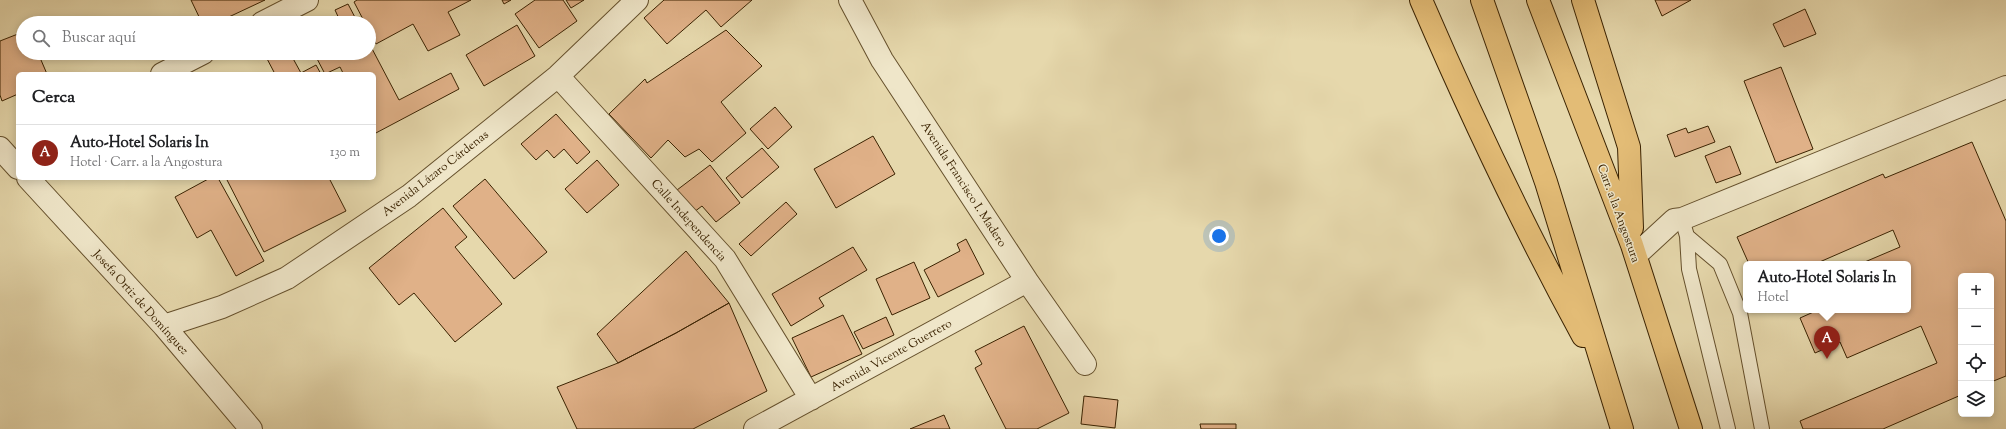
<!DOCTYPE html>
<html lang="es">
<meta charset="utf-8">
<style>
:root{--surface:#fff;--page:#f6f6f6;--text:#202124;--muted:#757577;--line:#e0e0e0;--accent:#8f2418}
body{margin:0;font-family:"Sorts Mill Goudy",serif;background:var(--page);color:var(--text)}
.controls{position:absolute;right:12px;bottom:12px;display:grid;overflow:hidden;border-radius:6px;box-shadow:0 2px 10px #0003}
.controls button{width:36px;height:36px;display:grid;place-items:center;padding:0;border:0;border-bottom:1px solid var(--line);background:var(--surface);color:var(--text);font:20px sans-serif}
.you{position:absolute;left:1219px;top:236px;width:14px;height:14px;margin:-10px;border:3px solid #fff;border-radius:50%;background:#1a73e8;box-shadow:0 0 0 6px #1a73e833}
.badge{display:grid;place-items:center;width:26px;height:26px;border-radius:50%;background:var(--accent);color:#fff;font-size:13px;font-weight:700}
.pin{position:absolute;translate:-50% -33px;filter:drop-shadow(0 1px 2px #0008)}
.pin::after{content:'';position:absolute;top:21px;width:14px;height:12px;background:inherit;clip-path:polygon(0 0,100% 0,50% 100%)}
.popup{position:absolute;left:1743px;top:261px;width:168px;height:52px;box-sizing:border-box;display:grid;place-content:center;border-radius:6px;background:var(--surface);filter:drop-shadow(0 1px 3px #0005);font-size:13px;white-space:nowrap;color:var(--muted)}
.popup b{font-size:15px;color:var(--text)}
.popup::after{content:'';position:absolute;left:50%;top:100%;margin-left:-8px;border:8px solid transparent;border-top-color:var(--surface)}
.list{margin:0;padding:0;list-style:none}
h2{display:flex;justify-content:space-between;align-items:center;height:52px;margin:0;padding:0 16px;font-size:17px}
h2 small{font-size:13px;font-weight:400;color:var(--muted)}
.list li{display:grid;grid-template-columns:26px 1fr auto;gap:12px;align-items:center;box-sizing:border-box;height:56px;padding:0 16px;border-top:1px solid var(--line)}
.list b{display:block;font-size:15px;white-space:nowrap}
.list p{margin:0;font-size:13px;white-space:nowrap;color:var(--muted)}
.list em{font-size:13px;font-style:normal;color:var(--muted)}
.icon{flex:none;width:22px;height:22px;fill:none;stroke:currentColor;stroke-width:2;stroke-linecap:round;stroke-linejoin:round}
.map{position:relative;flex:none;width:2006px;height:429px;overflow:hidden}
.search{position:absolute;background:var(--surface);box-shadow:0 2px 10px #0003;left:16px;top:16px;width:360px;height:44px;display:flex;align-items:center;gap:10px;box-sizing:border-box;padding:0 14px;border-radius:22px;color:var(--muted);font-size:15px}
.panel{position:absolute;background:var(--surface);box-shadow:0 2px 10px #0003;left:16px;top:72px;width:360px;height:108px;border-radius:6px}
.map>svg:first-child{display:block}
.building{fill:#e0b188;stroke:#3a2201}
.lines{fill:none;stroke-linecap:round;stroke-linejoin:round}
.service-casing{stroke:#65502c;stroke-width:16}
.minor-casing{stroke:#65502c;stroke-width:24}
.primary-casing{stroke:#3a2201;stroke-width:24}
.service{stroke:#efe6c9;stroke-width:14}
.minor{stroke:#efe6c9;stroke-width:22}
.primary{stroke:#e3bc76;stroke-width:22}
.labels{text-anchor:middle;stroke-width:3;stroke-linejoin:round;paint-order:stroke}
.street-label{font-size:12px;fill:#3a2201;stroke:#efe6c9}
</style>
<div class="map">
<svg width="2006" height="429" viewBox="0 0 2006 429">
<rect width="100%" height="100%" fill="#e6d8ac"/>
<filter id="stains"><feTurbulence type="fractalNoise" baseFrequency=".005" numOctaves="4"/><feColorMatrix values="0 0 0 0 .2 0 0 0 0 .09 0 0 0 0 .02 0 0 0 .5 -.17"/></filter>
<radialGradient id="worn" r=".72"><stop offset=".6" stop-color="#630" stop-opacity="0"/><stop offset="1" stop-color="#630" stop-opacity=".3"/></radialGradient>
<path class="building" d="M 191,0 L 265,0 L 216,23 L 202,23 Z
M 357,0 L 471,0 L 448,12 L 460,35 L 428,51 L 413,24 L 376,44 L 369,30 L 369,23 L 365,23 L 354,2 Z
M 502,0 L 511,0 L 504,4 Z
M 535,0 L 563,0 L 577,21 L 539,48 L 515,14 Z
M 566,0 L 584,0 L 571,8 Z
M 664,0 L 752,0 L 721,27 L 706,10 L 667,44 L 644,18 Z
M 1655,0 L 1691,0 L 1662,16 Z
M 348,4 L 358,23 L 341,23 L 335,10 Z
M 1805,9 L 1816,34 L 1784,47 L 1773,24 Z
M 317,17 L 320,23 L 305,23 Z
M 517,25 L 535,56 L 484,86 L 466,55 Z
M 726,30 L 762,66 L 721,102 L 746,133 L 712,162 L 699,149 L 685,157 L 668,140 L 651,158 L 609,114 L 645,79 L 647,83 Z
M 23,32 L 23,53 L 38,53 L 47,74 L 18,74 L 18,94 L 2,101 L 0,95 L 0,41 Z
M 369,43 L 399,100 L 451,73 L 459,89 L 374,134 L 374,74 L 342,74 L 343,73 L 340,67 L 325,74 L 314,53 L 369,53 Z
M 264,53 L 290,53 L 301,73 L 316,65 L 321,74 L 275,74 Z
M 1781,67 L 1813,149 L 1776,163 L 1744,81 Z
M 775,107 L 792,127 L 768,149 L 750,129 Z
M 556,114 L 590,152 L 577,164 L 564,149 L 554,158 L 547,150 L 536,160 L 521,144 Z
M 1708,126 L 1715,142 L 1675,157 L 1667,135 L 1686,128 L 1688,133 Z
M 873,136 L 895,174 L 836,208 L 814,169 Z
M 1972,142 L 2006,221 L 2006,376 L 1991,382 L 1991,276 L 1961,276 L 1961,395 L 1883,429 L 1803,429 L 1800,421 L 1937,363 L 1921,326 L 1847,358 L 1840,342 L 1815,353 L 1800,318 L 1818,310 L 1908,310 L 1908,264 L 1860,264 L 1900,247 L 1893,230 L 1815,264 L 1749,264 L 1737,237 L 1883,174 L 1885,178 Z
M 1730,146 L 1741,174 L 1716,183 L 1705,156 Z
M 762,148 L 779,167 L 742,198 L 726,178 Z
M 597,160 L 619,185 L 587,213 L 565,189 Z
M 710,165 L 740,203 L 716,222 L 702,206 L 694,212 L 677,190 Z
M 210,178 L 218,178 L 264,261 L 236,276 L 211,230 L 197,238 L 175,197 Z
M 226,178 L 329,178 L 346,211 L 264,252 Z
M 485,179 L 547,252 L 514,279 L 453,206 Z
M 786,202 L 797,214 L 751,256 L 739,244 Z
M 443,208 L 467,237 L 455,247 L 502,304 L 455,342 L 414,293 L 399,305 L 369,268 Z
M 966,239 L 984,274 L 938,297 L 924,270 L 960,251 L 957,244 Z
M 853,247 L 867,270 L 819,298 L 824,306 L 791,326 L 772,294 Z
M 686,251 L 729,303 L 676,333 L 618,363 L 597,334 Z
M 914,262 L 930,298 L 892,315 L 876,279 Z
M 729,303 L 767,391 L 693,429 L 577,429 L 557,387 L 618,363 L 676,333 Z
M 843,315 L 862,354 L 811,377 L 792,338 Z
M 886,317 L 894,335 L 863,349 L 854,332 Z
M 1024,326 L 1069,413 L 1037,429 L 1006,429 L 975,368 L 982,364 L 975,351 Z
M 1084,396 L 1118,400 L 1115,428 L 1081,424 Z
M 944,415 L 950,429 L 910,429 Z
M 1200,424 L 1236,424 L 1236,429 L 1201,429 Z"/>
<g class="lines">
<g class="service-casing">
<path id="service" d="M 1682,219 L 1687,236 L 1689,269 L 1728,429
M 1687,236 L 1720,264 L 1740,313 L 1762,429"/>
</g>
<g class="minor-casing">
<path id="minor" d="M 850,0 L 882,60 L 1027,281 L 1085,364
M 262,23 L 307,0
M 162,74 L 203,53
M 558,76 L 725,259 L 811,399
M 0,148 L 18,168
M 28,178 L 164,326 L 251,429
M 1636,255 L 1674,220 L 1682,219 L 2006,87
M 164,326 L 222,307 L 287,278 L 409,196 L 558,76 L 637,0
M 755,429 L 1027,281"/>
</g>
<g class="primary-casing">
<path id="primary" d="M 1421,0 C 1470,114 1523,226 1583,336
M 1482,0 L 1546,182 L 1622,429
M 1538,0 L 1632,245 L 1691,429
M 1583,0 L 1629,147 L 1632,228"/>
</g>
<use href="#service" class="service"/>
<use href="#minor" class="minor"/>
<use href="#primary" class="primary"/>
</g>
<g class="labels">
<g class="street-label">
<text transform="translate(435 173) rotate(-38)" y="4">Avenida Lázaro Cárdenas</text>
<text transform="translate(964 184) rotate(57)" y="4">Avenida Francisco I. Madero</text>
<text transform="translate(1619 213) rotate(70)" y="4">Carr. a la Angostura</text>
<text transform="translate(689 220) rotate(48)" y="4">Calle Independencia</text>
<text transform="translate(141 302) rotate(48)" y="4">Josefa Ortiz de Domínguez</text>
<text transform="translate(891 355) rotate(-29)" y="4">Avenida Vicente Guerrero</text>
</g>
</g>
<rect width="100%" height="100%" filter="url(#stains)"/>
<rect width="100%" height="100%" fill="url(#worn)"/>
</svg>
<div class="controls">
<button>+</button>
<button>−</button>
<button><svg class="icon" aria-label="locate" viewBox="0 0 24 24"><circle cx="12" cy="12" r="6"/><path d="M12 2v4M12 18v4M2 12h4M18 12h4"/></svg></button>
<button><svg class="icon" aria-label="layers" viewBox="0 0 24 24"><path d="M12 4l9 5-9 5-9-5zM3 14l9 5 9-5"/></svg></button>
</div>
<div class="you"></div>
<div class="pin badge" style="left:1827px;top:359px">A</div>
<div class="popup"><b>Auto-Hotel Solaris In</b>Hotel</div>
<div class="search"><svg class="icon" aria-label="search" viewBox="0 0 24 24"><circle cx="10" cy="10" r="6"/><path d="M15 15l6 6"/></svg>Buscar aquí</div>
<section class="panel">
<h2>Cerca<small></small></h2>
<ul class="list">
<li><span class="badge">A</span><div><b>Auto-Hotel Solaris In</b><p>Hotel · Carr. a la Angostura</p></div><em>130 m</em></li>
</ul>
</section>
</div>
